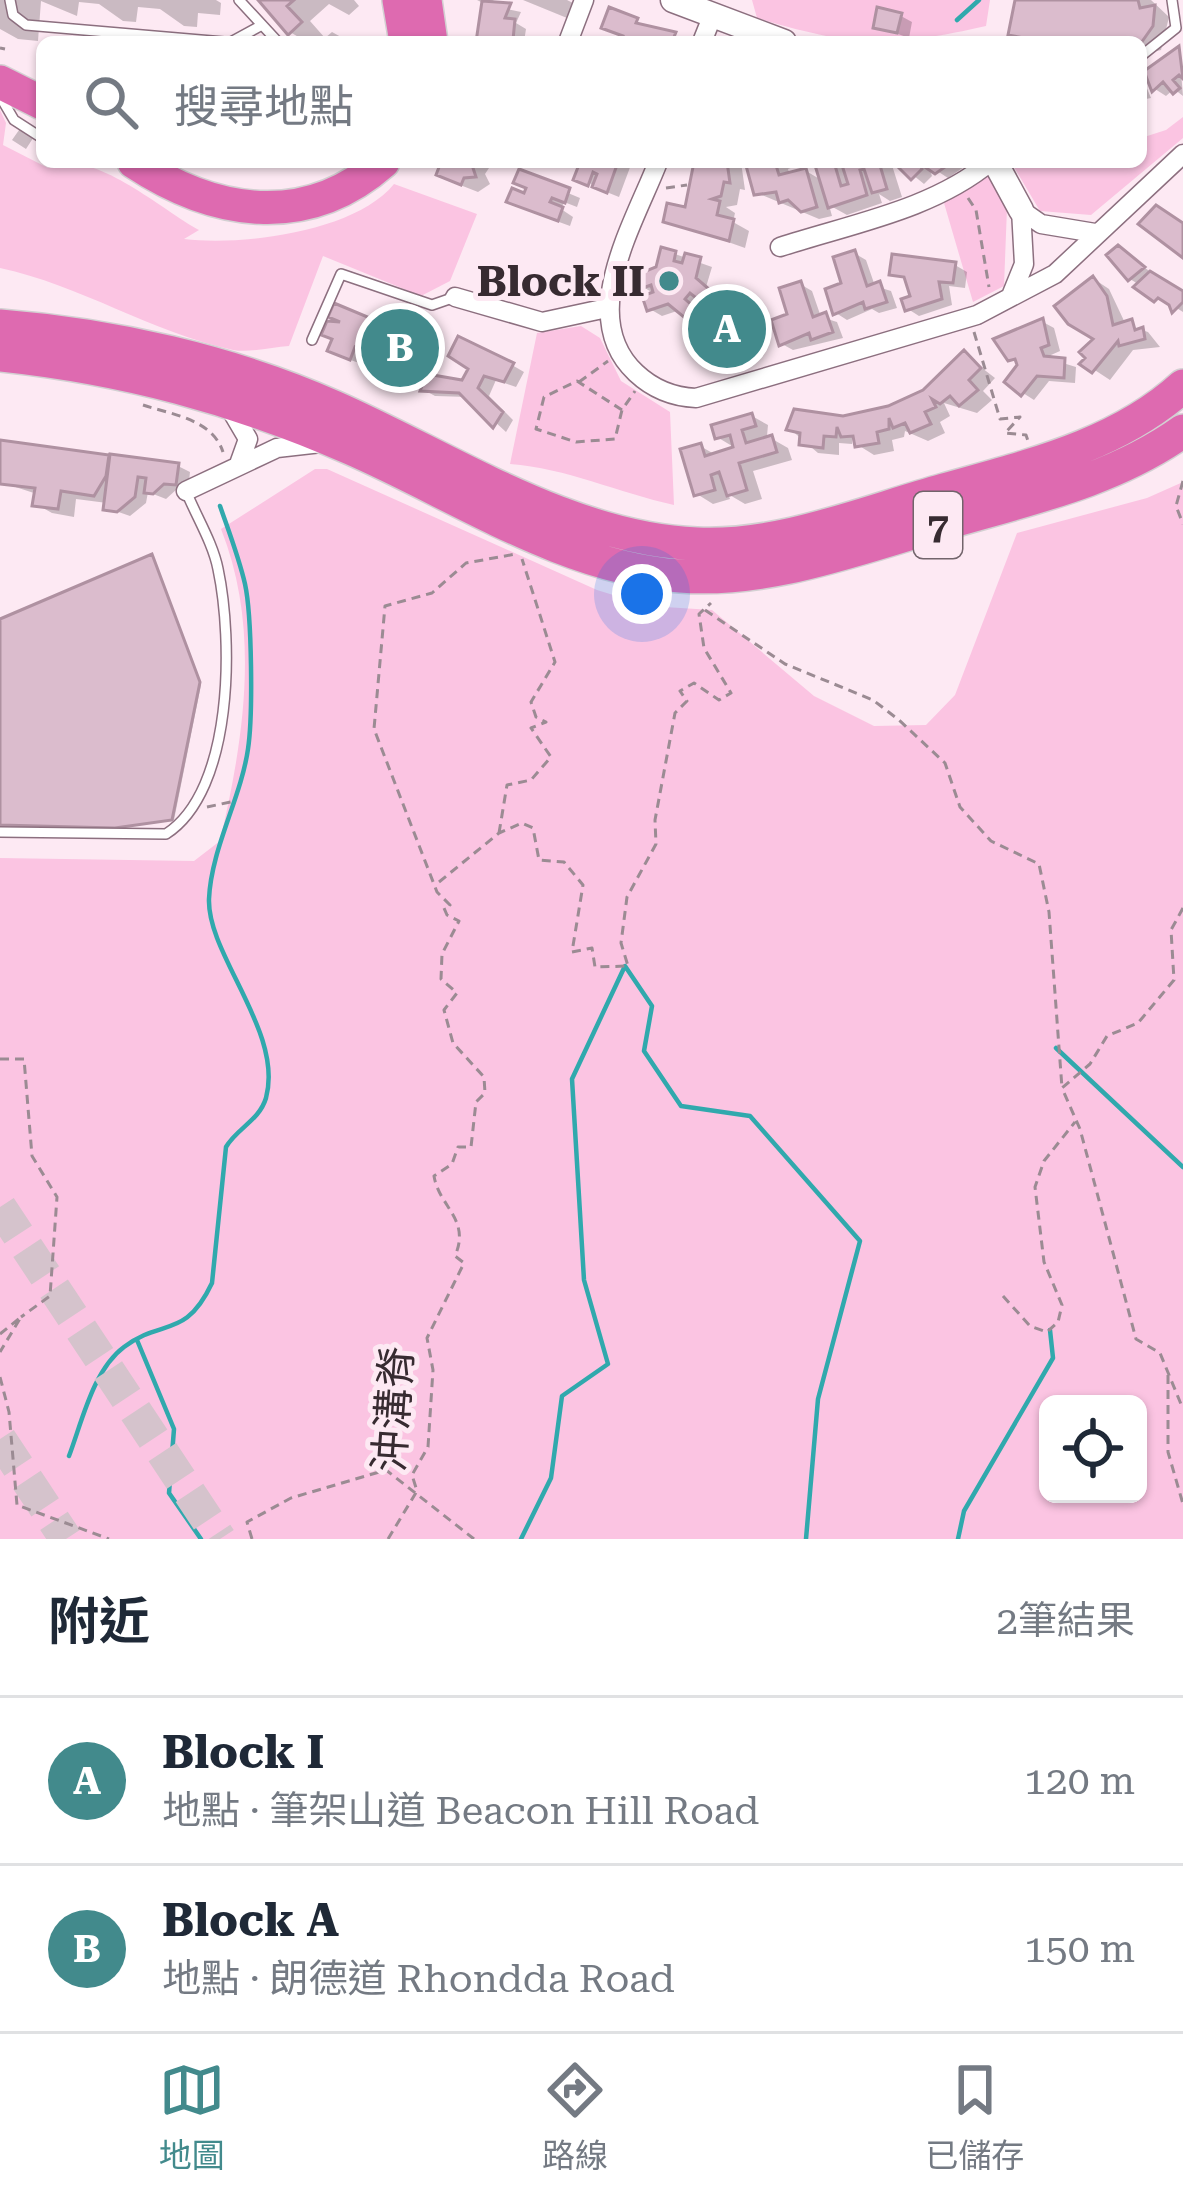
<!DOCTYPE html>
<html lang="zh-TW">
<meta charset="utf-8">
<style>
:root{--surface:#fff;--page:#f2f2f3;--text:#1f2937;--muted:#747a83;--line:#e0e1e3;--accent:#428a8c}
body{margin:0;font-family:"Roboto Serif","Noto Sans TC",serif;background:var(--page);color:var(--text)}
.controls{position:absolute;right:36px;bottom:36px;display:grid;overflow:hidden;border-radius:18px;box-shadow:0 3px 9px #0004}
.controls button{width:108px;height:108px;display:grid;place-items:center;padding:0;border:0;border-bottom:3px solid var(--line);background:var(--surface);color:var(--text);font:60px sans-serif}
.you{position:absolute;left:642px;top:594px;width:42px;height:42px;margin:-30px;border:9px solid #fff;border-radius:50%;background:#1a73e8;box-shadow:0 0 0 18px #1a73e833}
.badge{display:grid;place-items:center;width:78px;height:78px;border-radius:50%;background:var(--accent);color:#fff;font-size:39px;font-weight:700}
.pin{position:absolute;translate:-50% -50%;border:6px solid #fff;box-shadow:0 3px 12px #0006}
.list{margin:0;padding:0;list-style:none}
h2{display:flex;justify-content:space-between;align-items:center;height:156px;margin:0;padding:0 48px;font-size:51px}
h2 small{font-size:39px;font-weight:400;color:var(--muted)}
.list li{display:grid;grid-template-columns:78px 1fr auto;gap:36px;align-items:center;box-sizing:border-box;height:168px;padding:0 48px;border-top:3px solid var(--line)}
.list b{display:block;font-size:45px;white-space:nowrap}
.list p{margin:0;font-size:39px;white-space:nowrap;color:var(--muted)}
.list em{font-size:39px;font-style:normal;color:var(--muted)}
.icon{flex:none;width:66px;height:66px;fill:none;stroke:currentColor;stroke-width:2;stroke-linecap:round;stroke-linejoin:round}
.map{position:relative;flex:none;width:1183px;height:1539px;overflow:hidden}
.search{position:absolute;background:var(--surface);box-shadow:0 3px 9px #0004;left:36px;right:36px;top:36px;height:132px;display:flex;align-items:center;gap:30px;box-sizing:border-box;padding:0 42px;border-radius:18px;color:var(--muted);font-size:45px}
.sheet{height:492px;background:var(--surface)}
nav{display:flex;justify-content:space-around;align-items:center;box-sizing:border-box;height:168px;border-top:3px solid var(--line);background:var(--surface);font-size:33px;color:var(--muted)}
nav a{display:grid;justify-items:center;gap:6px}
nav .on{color:var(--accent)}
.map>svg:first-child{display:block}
.green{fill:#fbc4e2;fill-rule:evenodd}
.shadow{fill:#0003;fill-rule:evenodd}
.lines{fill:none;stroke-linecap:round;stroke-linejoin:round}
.stream{stroke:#30a9ad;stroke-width:4.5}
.building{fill:#dbbccd;stroke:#af91a1;stroke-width:3}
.highway-tunnel{stroke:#d5c3cc;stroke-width:33;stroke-dasharray:33 16;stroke-linecap:butt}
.lane-casing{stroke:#8c6f7f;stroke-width:12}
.street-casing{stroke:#8c6f7f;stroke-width:21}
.secondary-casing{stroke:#8c6f7f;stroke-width:27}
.highway-casing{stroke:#d3d0d2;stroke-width:36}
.path{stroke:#9b8b93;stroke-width:3;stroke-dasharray:9 6;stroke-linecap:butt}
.lane{stroke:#fff;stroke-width:9}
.street{stroke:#fff;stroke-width:18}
.secondary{stroke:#fff;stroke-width:24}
.highway{stroke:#de6ab0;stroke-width:33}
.poi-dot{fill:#428a8c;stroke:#fde9f3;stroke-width:4.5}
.labels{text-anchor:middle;stroke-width:10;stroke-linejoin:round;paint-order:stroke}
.shield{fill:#fde9f3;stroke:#72646b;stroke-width:3}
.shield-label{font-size:39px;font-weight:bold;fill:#372b31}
.poi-label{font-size:42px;font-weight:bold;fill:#372b31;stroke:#fde9f3;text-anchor:end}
.street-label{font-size:42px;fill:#372b31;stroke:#fde9f3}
</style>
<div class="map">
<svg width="1183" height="1539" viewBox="0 0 1183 1539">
<rect width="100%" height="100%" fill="#fde9f3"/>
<path class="green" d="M 752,0 L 990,0 L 986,26 C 889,48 853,47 757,18 Z
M 0,110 L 6,123 L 3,145 L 48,168 C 89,144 166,213 199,230 L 184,239 C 242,246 355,232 394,184 L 477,214 L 450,281 L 421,296 L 323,256 L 289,346 C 272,347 250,353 233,350 C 151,332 80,285 0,268 Z
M 1183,117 L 1183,138 L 1091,215 L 1040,211 L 1011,162 L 1141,162 L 1141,138 L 1166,130 Z
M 992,167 L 1007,208 L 1004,286 L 973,302 L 944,203 Z
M 581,326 L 600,338 L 621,381 L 670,412 L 674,505 C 619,493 566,468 510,464 L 537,333 Z
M 315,469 L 327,469 L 597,590 L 649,606 L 712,610 L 814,696 L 874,726 L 926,725 L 955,695 L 1017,533 L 1147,498 L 1183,482 L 1183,1539 L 0,1539 L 0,858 L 194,861 L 220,841 C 244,738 261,630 221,529 ZM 1048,1404 L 1138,1404 L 1138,1494 L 1048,1494 Z"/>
<path class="shadow" d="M 0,0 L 216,0 L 221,3 L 220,15 L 198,13 L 197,27 L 184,26 L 160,9 L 138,7 L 136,22 L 123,21 L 99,4 L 79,2 L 77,16 L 41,1 L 38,41 L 18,39 L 0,29 Z
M 262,0 L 354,0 L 359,6 L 349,15 L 329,4 L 310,21 L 325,38 L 332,32 L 350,42 L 307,42 L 290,32 Z
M 477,0 L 494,0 L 487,5 L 521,12 L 516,23 L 526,29 L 524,42 L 480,42 L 485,4 Z
M 523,0 L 567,0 L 573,3 L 567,18 Z
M 1018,0 L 1151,0 L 1169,17 L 1161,50 L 1141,55 L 1141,42 L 1026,42 L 1011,34 Z
M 901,16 L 912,22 L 909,38 L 876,26 Z
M 1179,49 L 1183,96 L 1174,89 L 1166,96 L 1155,89 Z
M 1141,83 L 1146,86 L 1151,98 L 1141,100 Z
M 24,123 L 37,132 L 26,149 L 12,140 Z
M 444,162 L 493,162 L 485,174 L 490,184 L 478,192 L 455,183 L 440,174 Z
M 583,162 L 632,162 L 619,197 L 594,187 L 585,178 Z
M 697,162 L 741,162 L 745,190 L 740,189 L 737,205 L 726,207 L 735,213 L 733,222 L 749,231 L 745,248 L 666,220 L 687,211 Z
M 748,162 L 807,162 L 788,169 L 790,175 L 806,171 L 823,181 L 817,162 L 891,162 L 902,197 L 890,201 L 879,194 L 882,203 L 847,215 L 829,205 L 832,216 L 819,219 L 757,193 Z
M 897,162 L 958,162 L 964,167 L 948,178 L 928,165 L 932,176 L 924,184 Z
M 520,173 L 580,198 L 577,207 L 564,202 L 561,209 L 573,217 L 570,226 L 521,208 L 529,189 Z
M 854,253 L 866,260 L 875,286 L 891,291 L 897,308 L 879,313 L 872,309 L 847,320 L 836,313 Z
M 1125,253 L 1183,296 L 1183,312 L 1130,279 Z
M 675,254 L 712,267 L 706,287 L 731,307 L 748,303 L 760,309 L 763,320 L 750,324 L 766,333 L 769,345 L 750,350 L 746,367 L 701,353 L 706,333 L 680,310 L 662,316 L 650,309 L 656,294 L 642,287 ZM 702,300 L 713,309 L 706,317 L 695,307 Z
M 955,265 L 967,272 L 965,288 L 949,286 L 952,305 L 919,316 L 908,309 L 914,298 L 908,280 L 892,273 Z
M 1094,279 L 1109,289 L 1126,325 L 1148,332 L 1160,347 L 1133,350 L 1110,380 L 1084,363 L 1098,339 Z
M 800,284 L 812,291 L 821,317 L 837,322 L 843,338 L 793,350 L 782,344 Z
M 1043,322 L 1054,328 L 1060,351 L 1051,355 L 1053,360 L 1076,367 L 1075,383 L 1049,381 L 1034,400 L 1023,393 L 1021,365 L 1010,359 Z
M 329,324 L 428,344 L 440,350 L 436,360 L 413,353 L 433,369 L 429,378 L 464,384 L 512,365 L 524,372 L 516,387 L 496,380 L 489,396 L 513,420 L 506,432 L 468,397 L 435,396 L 424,390 L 429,376 L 416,371 L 411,384 L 390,376 L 383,358 L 368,351 L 362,364 L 342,357 ZM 365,333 L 394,343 L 377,344 Z
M 964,354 L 995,378 L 983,391 L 992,400 L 977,413 L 944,403 L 950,416 L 940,422 L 945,433 L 928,441 L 905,431 L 904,437 L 892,440 L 894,451 L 874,455 L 858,445 L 853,431 L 852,444 L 839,443 L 839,455 L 818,453 L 790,429 L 889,409 L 925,392 Z
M 752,416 L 768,425 L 767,436 L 788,448 L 792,460 L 753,471 L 762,499 L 745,504 L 728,494 L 730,499 L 713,504 L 697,494 L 700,446 L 716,455 L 737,449 L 717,437 Z
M 0,443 L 178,466 L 190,472 L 188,490 L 177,489 L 166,499 L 148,492 L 146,503 L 130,516 L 107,508 L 107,503 L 76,499 L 74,517 L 52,513 L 36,504 L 37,494 L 0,482 Z
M 152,557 L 201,685 L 174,820 L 119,828 L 0,825 L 0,622 Z"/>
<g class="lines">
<path class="stream" d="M 957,20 L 979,0
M 625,966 L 652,1006 L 644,1051 L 681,1106 L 750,1116 L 860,1241 L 818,1399 L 806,1539
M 1056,1048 L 1183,1167
M 137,1340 L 174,1429 L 169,1493 L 201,1539
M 69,1456 C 82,1422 93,1370 124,1347 C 162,1318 185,1340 212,1283 L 226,1147 C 237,1128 259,1121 266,1098 C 284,1032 207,955 209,899 C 211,849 241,798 248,749 C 253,716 252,616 245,584 C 239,558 229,532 220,506
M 521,1539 L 551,1478 L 562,1396 L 608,1364 L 584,1280 L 572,1079 L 624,968
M 958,1539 L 964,1511 L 1053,1358 L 1050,1330"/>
</g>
<path class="building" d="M 258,0 L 294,0 L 287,6 L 302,22 L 288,35 Z
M 1015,0 L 1138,0 L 1140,8 L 1155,5 L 1153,26 L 1141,43 L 1045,42 L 1008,35 Z
M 482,1 L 511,3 L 505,18 L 515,19 L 513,40 L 476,42 Z
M 609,7 L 638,18 L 636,23 L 676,32 L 672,42 L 621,42 L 623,36 L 601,28 Z
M 877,7 L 902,13 L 897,33 L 873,28 Z
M 1179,46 L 1183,79 L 1179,75 L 1173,80 L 1180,88 L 1173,94 L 1163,82 L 1152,92 L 1144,71 Z
M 441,162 L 471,162 L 476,177 L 464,178 L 461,185 L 436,175 Z
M 580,162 L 618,162 L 607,193 L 592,187 L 597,174 L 593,172 L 588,186 L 573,180 Z
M 694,162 L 727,162 L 730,183 L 724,182 L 721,196 L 712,199 L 720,201 L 717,215 L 734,219 L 729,241 L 663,222 L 667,203 L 685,207 Z
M 745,162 L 775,162 L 779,175 L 806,168 L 817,207 L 801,212 L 788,200 L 779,203 L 776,192 L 754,195 Z
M 814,162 L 834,162 L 841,186 L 848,184 L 841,162 L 879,162 L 887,189 L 872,193 L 864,169 L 860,170 L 867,195 L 828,208 Z
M 893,162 L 952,162 L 935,174 L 919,163 L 922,169 L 911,180 Z
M 519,169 L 570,188 L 565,203 L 552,198 L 550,202 L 563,207 L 558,221 L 506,202 L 512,188 L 524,193 L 526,188 L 513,183 Z
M 1156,205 L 1183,223 L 1183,258 L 1138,224 Z
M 1118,245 L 1145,267 L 1128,281 L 1106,255 Z
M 661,247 L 676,251 L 674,261 L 682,263 L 685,253 L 701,257 L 696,278 L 710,290 L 700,301 L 690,293 L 685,299 L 694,307 L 685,318 L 668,304 L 647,311 L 642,296 L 653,292 L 651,285 L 640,289 L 636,275 L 656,267 Z
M 855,250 L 867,286 L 880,281 L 887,302 L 865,309 L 863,302 L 833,315 L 825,289 L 841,283 L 833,257 Z
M 892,254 L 956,262 L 953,283 L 939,282 L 942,299 L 905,311 L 901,299 L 910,296 L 904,277 L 889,275 Z
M 1150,271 L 1183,291 L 1183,302 L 1172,313 L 1169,305 L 1158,298 L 1154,302 L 1133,287 Z
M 1093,276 L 1107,296 L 1113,325 L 1132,319 L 1135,330 L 1143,327 L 1145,339 L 1119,346 L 1118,341 L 1092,373 L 1079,364 L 1085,358 L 1079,352 L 1093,339 L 1068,324 L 1054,306 Z
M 801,281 L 813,317 L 826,312 L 833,332 L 811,340 L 809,333 L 779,346 L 771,320 L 787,314 L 779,288 Z
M 711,291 L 728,305 L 748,299 L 752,314 L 742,317 L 744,325 L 755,323 L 759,339 L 738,345 L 735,362 L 720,359 L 722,347 L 715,346 L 712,357 L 698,354 L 702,334 L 685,319 L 695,308 L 703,315 L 709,310 L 700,302 Z
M 334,303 L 382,323 L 376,336 L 364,332 L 373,340 L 368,352 L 355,347 L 350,360 L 327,351 L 332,339 L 321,335 L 327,321 L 340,322 L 328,317 Z
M 1043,318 L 1049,345 L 1041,348 L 1044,356 L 1065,358 L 1064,378 L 1037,376 L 1021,396 L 1004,382 L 1017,365 L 1015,359 L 1008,361 L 993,339 Z
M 382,323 L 430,341 L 424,356 L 413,352 L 422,360 L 418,372 L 404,366 L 399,380 L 375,370 L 380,358 L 371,354 L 376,341 L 388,341 L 376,336 Z
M 458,336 L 514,363 L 504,382 L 484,376 L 478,388 L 503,412 L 493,428 L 459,393 L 420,391 L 427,374 L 462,380 L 468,369 L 448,356 Z
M 964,350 L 981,368 L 969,380 L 978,390 L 959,406 L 950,396 L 940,404 L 932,399 L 936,407 L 925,412 L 931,424 L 910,433 L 905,423 L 893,428 L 889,418 L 889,429 L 877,432 L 879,443 L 855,447 L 853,436 L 841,437 L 837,427 L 836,437 L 824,436 L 823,448 L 799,445 L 800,433 L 786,430 L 794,409 L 843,416 L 888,406 L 923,390 Z
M 752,413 L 756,426 L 742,430 L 746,443 L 772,435 L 777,452 L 739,463 L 747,490 L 727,496 L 719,472 L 711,475 L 715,490 L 694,496 L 680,449 L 701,443 L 705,456 L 733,447 L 730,435 L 715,439 L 711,425 Z
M 0,440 L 109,455 L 106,476 L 94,496 L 61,491 L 58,509 L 32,506 L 35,488 L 0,484 Z
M 110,454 L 179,463 L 176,485 L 164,484 L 153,494 L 144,493 L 146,478 L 138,477 L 135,497 L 117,512 L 103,510 Z
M 152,554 L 200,682 L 172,820 L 115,828 L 0,825 L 0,619 Z"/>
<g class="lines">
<path class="highway-tunnel" d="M 0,1207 L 220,1539
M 0,1439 L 66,1539"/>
<g class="lane-casing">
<path id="lane" d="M 10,0 L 13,15 L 26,25 L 224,42
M 239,0 L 278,42
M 231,42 L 262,25
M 1141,56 L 1176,28 L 1172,0
M 0,96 L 14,120 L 42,138
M 312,340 L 341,274 L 432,305 L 455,297
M 0,832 L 166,834 C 234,790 233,640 218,569 C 213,543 196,516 186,491"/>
</g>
<g class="street-casing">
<path id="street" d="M 568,42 L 584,0
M 702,42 L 712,17
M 658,162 C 634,224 576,317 636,373 C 653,389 673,397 696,398 L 977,315 L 1055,274 L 1183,154
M 1021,210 L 1041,224 L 1095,233
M 780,247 C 850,224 932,210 990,162
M 1011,296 L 1024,264 L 1021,210
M 455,297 L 542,322 L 607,308
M 228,405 L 248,439 L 239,464
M 186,491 L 277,448 L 321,443"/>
</g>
<g class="secondary-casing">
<path id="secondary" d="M 673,0 L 784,42
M 995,162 L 1021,210"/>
</g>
<g class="highway-casing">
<path id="highway" d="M 399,0 L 406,42
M 425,0 L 431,42
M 0,82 L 42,103
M 134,162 C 214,215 306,230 383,162
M 0,326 C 113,335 230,361 334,407 C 448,457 569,539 697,544 C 780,548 865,512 944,490 C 1028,466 1117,446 1183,386
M 0,355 C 124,368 236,398 350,448 C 456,494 563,568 680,576 C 771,583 860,547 946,523 C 1028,499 1113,481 1183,431"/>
</g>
<path class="path" d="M 0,48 L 5,49
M 666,188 L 687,185
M 968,198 L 976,210 L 989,287
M 974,332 L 1000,419 L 1020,417 L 1005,433 L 1026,435 L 1028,441
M 579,382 L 608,361
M 143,405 C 173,415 212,419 223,452
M 622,410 L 577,381 L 544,397 L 536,429 L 576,442 L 615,439 L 622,410 L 635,391
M 1183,481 L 1176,506 L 1183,524
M 705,610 L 785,664 L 873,700 L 899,720 L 945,763 L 960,807 L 991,841 L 1039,864 L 1049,912 L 1062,1088
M 207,807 L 235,801
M 499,833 L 507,785 L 531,780 L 551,757 L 531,728 L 546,722 L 536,717 L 531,702 L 555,662 L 522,559
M 439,882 L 499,833 L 522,823 L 533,828 L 539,860 L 564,862 L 583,885 L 572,952 L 592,948 L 595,967 L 628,966 L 621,943 L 627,897 L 656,844 L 655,820 L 675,713 L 687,701 L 680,691 L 694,683 L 719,700 L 731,693 L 704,648 L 699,614 L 711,603
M 1183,908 L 1171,930 L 1174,980 L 1138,1023 L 1107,1036 L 1090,1064 L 1062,1088 L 1080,1129 L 1136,1339 L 1160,1353 L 1183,1409
M 0,1059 L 24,1059 L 32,1156 L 57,1197 L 50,1296 L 21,1317
M 1003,1296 L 1030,1326 L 1047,1332 L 1058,1322 L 1062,1305 L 1044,1262 L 1035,1187 L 1044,1161 L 1075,1122
M 0,1334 L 21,1317 L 0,1352
M 1168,1375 L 1168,1452 L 1183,1504
M 0,1377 L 9,1412 L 17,1505 L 109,1539
M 252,1539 L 247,1522 L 291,1498 L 386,1470 L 474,1539
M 388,1539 L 417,1491 L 412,1475 L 428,1447 L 433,1370 L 427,1338 L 464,1263 L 455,1256 C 471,1219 439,1207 434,1176 L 452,1164 L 458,1147 L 471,1147 L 476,1102 L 485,1093 L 484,1077 L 453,1043 L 444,1010 L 457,993 L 441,979 L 442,954 L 459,921 L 447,915 L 444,908 L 450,905 L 437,892 L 374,729 L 385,606 L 432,593 L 466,563 L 516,554"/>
<use href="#lane" class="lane"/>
<use href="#street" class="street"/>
<use href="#secondary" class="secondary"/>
<use href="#highway" class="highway"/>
</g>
<circle class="poi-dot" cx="669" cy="281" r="12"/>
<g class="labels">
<rect class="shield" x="914" y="492" width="48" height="66" rx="9"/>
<g class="shield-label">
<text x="938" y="539">7</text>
</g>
<g class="poi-label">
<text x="645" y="296">Block II</text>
</g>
<g class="street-label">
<text transform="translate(393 1409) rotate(-86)" y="15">沖溝脊</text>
</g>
</g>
</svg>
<div class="controls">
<button><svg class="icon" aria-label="locate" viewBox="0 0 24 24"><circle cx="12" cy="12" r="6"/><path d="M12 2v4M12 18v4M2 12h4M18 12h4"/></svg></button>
</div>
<div class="you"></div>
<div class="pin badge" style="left:727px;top:329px">A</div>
<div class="pin badge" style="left:400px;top:348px">B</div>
<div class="search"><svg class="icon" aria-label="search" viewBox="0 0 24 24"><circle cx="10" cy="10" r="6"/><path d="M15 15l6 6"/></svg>搜尋地點</div>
</div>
<section class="sheet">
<h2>附近<small>2筆結果</small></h2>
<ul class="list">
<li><span class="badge">A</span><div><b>Block I</b><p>地點 · 筆架山道 Beacon Hill Road</p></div><em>120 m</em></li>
<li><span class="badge">B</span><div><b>Block A</b><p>地點 · 朗德道 Rhondda Road</p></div><em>150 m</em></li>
</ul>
</section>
<nav>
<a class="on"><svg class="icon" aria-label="map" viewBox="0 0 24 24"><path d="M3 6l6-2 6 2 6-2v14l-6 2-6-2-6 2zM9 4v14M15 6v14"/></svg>地圖</a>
<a><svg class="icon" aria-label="directions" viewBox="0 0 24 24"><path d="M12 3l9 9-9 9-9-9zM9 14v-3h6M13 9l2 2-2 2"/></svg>路線</a>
<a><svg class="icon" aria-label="saved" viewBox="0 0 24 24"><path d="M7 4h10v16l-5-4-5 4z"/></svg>已儲存</a>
</nav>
